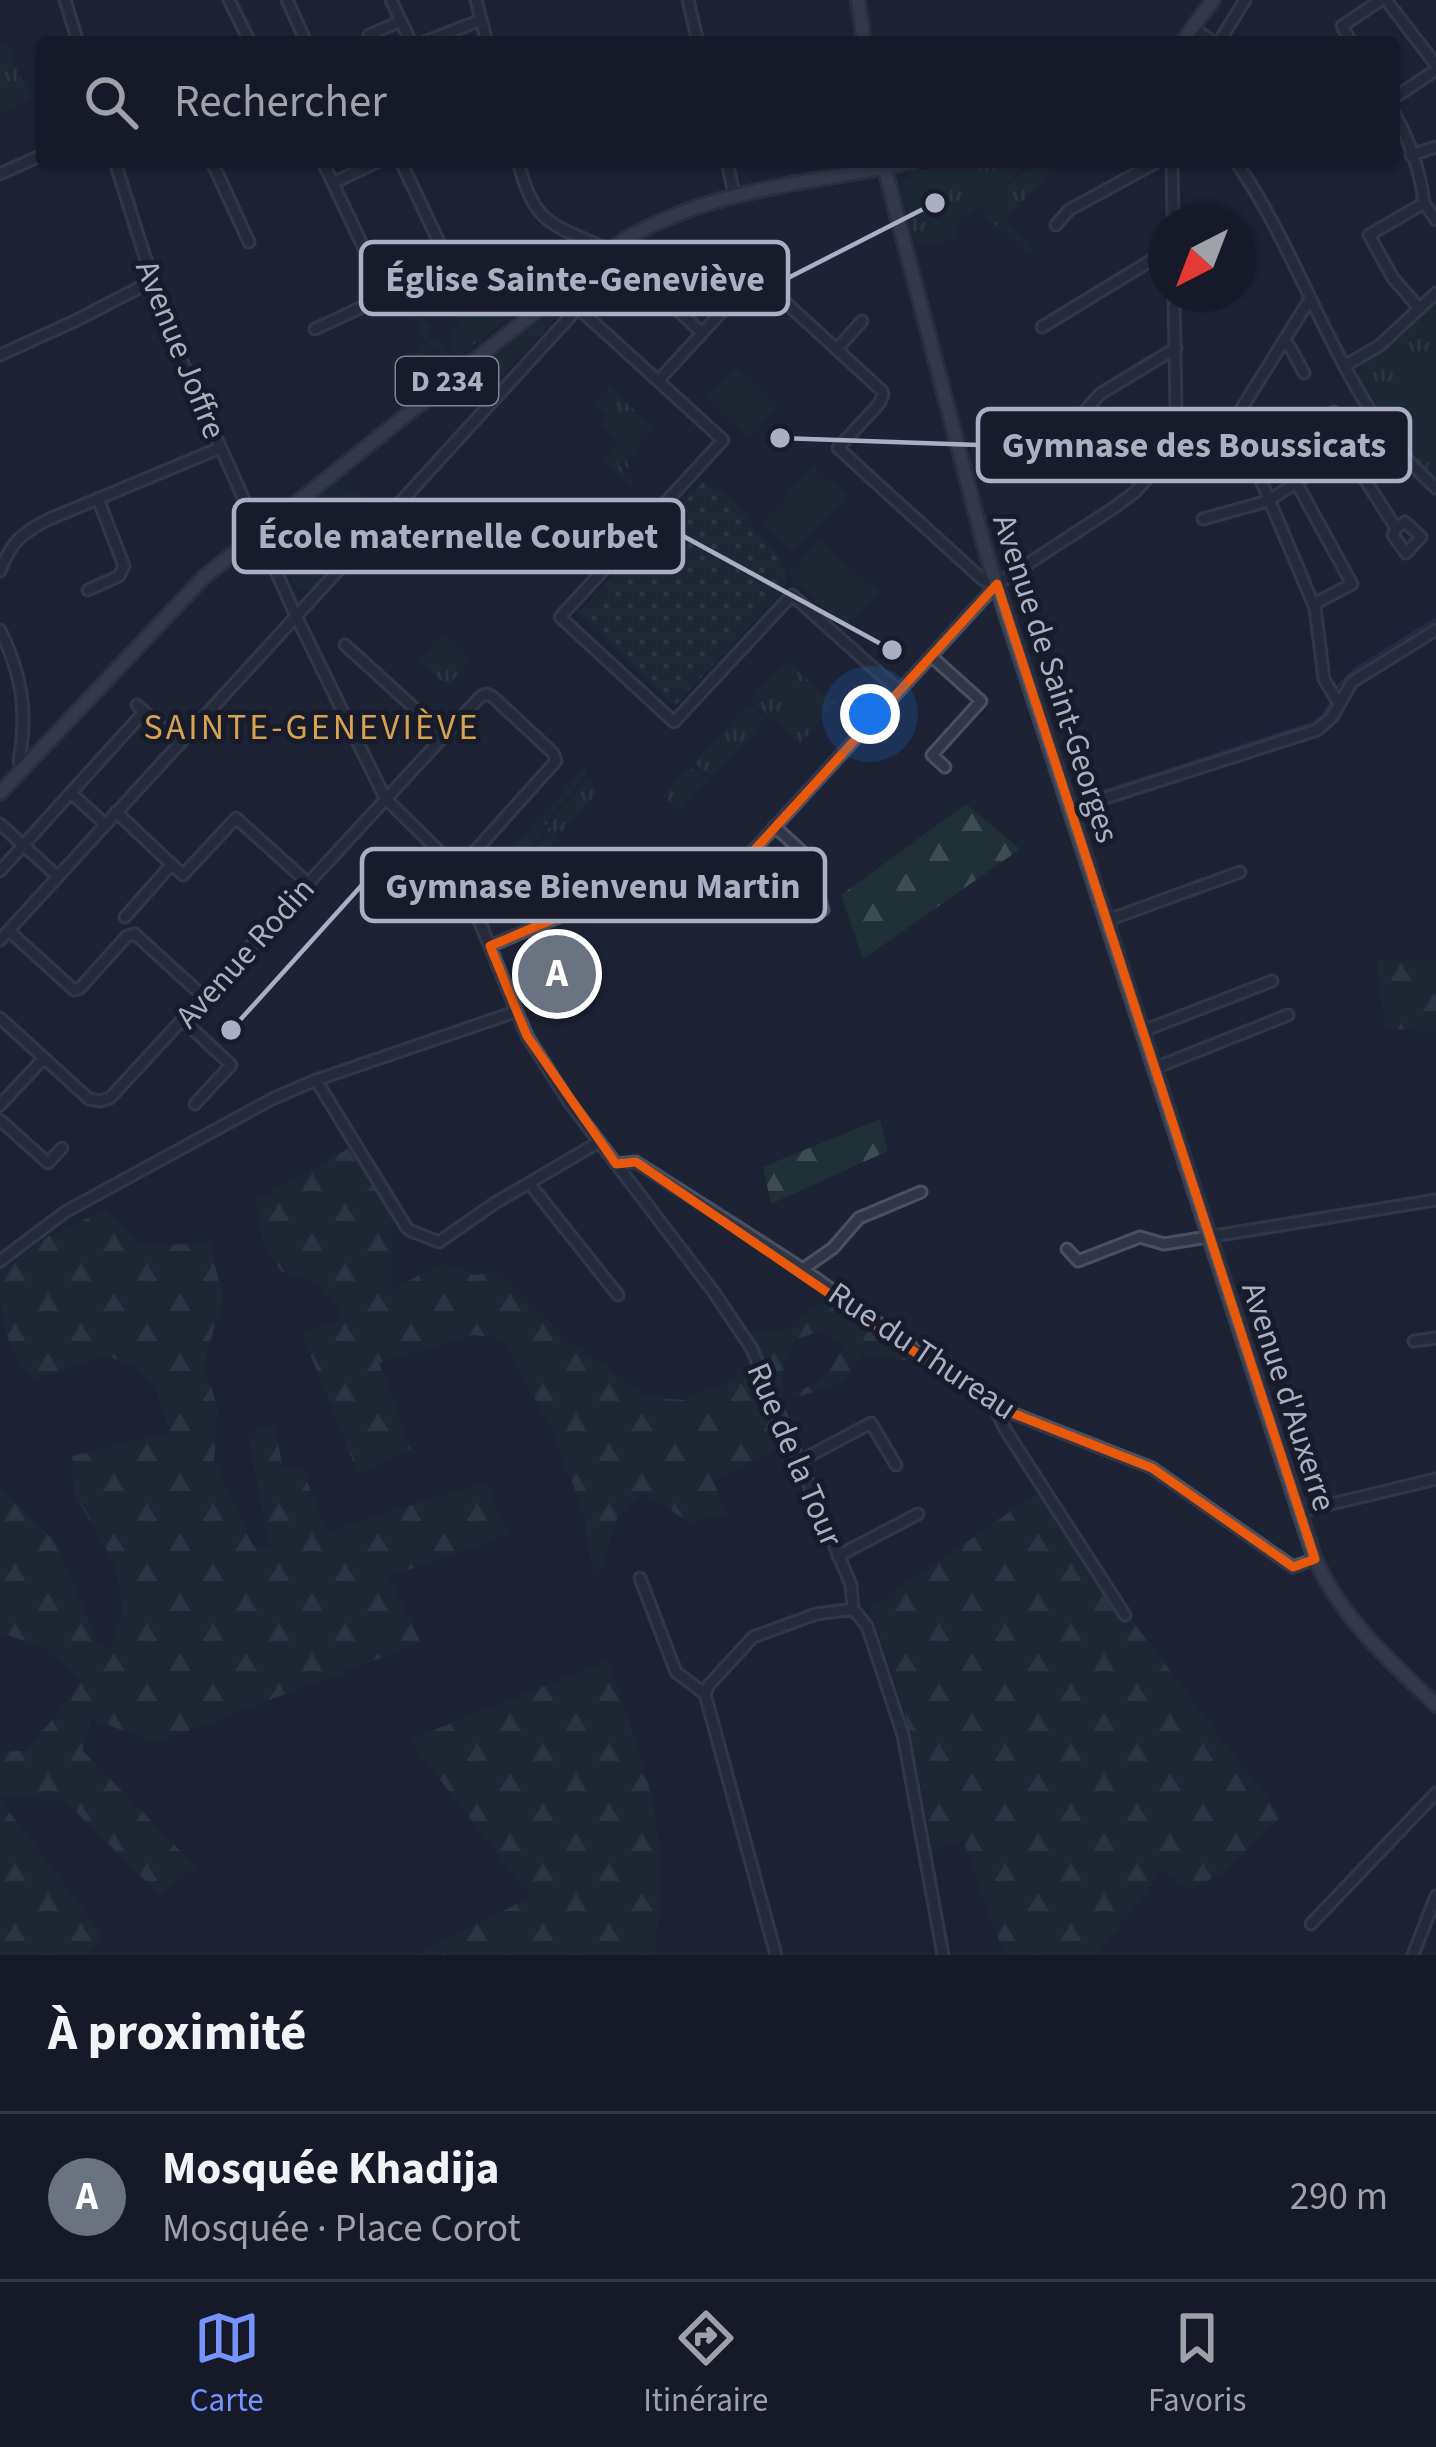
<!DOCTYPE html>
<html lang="fr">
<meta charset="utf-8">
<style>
:root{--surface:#161a28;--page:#1f2330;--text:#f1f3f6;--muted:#9ea1a8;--line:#353845;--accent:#7692fd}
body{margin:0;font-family:"Source Sans 3",sans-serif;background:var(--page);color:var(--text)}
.compass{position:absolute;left:1148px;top:204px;width:108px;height:108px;border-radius:50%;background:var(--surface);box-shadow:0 3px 9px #0004;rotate:222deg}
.you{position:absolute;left:870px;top:714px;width:42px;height:42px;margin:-30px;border:9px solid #fff;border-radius:50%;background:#1a73e8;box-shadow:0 0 0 18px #1a73e833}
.badge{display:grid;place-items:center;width:78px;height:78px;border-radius:50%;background:var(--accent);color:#fff;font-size:39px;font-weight:700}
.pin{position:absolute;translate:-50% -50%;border:6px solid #fff;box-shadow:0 3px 12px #0006}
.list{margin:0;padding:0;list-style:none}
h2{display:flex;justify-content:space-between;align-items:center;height:156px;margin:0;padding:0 48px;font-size:51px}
h2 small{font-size:39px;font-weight:400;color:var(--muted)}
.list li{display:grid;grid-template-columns:78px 1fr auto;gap:36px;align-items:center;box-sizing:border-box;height:168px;padding:0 48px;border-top:3px solid var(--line)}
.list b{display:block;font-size:45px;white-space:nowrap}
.list p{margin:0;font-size:39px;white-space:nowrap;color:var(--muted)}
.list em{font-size:39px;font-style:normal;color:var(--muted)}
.icon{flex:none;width:66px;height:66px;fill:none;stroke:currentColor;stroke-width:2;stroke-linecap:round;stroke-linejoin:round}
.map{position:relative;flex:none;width:1436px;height:1955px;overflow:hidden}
.search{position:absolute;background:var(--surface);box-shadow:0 3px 9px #0004;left:36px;right:36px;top:36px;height:132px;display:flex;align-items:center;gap:30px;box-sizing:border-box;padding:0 42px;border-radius:12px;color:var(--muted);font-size:45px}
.sheet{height:324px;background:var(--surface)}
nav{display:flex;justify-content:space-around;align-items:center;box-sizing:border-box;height:168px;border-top:3px solid var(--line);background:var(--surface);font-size:33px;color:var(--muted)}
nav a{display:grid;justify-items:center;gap:6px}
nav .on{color:var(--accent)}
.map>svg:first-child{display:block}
.grass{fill:url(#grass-tufts)}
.forest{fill:url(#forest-firs)}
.park{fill:url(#park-dots)}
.garden{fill:#1f3037}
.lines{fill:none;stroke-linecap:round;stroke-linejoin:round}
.stream{stroke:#2d395b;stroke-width:3}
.minor-casing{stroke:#4b5061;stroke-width:15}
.major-casing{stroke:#3a3f4f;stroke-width:18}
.minor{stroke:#313646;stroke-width:9}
.major{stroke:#4e5467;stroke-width:12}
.marked{fill:none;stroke:#e8590c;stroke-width:9;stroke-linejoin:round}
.labels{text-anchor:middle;stroke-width:10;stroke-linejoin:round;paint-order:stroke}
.shield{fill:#171b2a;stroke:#7e8396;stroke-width:3}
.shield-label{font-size:30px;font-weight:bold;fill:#aaafc4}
.street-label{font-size:33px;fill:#aaafc4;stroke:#171b2a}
.neighbourhood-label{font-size:36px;letter-spacing:3px;fill:#d8a351;stroke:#171b2a}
.leader{fill:none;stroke:#aaafc4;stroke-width:4.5}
.callout-dot{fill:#aaafc4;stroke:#171b2a;stroke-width:4.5}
.callout{fill:#171b2a;stroke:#aaafc4;stroke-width:4.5}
.callout-label{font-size:36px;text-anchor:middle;font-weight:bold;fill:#aaafc4}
</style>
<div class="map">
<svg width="1436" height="1955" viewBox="0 0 1436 1955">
<defs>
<pattern id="grass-tufts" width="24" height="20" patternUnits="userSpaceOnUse" patternTransform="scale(3)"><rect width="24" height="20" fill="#1f3037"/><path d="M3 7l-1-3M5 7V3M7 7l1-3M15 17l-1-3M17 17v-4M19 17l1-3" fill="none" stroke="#3d4b52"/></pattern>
<pattern id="forest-firs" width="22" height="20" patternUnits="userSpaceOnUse" patternTransform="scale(3)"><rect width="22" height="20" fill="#1f3037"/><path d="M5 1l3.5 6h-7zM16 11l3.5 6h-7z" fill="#3d4b52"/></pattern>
<pattern id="park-dots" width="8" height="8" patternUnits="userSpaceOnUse" patternTransform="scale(3)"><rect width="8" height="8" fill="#1f3037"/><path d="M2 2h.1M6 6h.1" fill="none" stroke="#3d4b52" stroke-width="1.8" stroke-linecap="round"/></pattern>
</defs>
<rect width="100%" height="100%" fill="#1d2335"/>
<path class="grass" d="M 6,44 L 30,99 L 0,113 L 0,47 Z
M 983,162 L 1031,162 L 968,216 L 960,214 L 956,235 L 949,241 L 916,245 L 901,188 L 909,173 L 944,165 L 954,169 Z
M 1035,162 L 1064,162 L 1050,170 L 1005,221 L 1034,247 L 1028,254 L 984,215 L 981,208 Z
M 493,260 L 528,301 L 459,357 C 447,345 450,335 460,323 L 438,294 L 416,310 L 430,328 L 424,334 L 431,343 L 438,338 L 453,360 L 449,365 L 435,346 L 411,365 L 427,386 L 419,390 L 406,359 L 408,352 L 414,357 L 427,343 L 417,332 L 422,327 L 399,298 L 466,268 Z
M 1436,302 L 1436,479 L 1414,456 L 1356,374 L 1362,368 L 1361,364 L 1383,351 Z
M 553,310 L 557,315 L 548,328 L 477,400 L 470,393 L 473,389 L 466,379 Z
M 609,387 L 655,429 L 626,460 L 631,470 L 620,462 L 617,464 L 636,481 L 632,485 L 603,461 L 619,441 L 602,424 L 608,417 L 594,403 Z
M 334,486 L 359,494 L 374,508 L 374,515 C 342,485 332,497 315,532 L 297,532 L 301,558 L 321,579 L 309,590 L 302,591 C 293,585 292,579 287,568 C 268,524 303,509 334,486 Z
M 443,632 L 472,659 L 447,686 L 419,661 Z
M 786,661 L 835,703 L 800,744 L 751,700 Z
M 748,704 L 765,720 L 712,776 L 694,763 Z
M 689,767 L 709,780 L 680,811 L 663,796 Z
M 585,768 L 587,773 L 584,778 L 559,805 L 533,845 L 491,870 L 484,863 L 487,859 L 495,866 Z
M 587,781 L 591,781 L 597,793 L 511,888 L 501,877 L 502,873 L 536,850 L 556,816 Z"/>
<path class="forest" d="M 966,804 L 1020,849 L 863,959 L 841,895 Z
M 1377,959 L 1436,960 L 1436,1032 L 1385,1028 Z
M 880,1119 L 888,1151 L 771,1204 L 763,1167 Z
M 349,1148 L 393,1213 L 392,1289 L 444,1263 L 475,1275 L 500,1271 L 567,1339 L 648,1397 L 685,1400 L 744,1374 L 776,1415 L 787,1445 L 713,1480 L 726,1515 L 689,1522 L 642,1492 L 618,1515 L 598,1577 L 593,1579 L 584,1513 L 551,1428 L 502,1338 L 472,1335 L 379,1363 L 411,1448 L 359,1476 L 302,1334 L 345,1318 L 317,1282 L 282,1272 L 265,1249 L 255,1201 Z
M 105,1210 L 141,1247 L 209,1242 L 223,1297 L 204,1363 L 218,1410 L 214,1460 L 253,1545 L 270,1549 L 248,1433 L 275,1427 L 283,1469 L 302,1466 L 325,1532 L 485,1482 L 509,1534 L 388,1577 L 421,1643 L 155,1743 L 91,1718 L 83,1751 L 196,1867 L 160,1895 L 64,1800 L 0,1796 L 0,1753 L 26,1750 L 59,1712 L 81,1680 L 42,1646 L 0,1633 L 0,1488 L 56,1542 L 77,1595 L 99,1641 L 111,1650 L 123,1610 L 116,1566 L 74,1493 L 72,1456 L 170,1432 L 157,1392 L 136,1367 L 108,1356 L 34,1380 C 0,1346 0,1304 0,1253 L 10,1265 L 49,1236 Z
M 826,1298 L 908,1361 L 865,1353 L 842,1382 L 792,1399 L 791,1392 C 825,1385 829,1372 844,1343 L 821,1331 L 797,1339 L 784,1361 L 781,1396 L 750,1334 L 789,1328 L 798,1318 Z
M 1047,1486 L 1137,1627 L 1281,1817 L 1223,1873 L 1190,1889 L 1163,1870 L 1097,1955 L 1004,1955 L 963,1840 L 932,1849 L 919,1774 L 902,1701 L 871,1608 Z
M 608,1661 C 632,1730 662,1805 661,1880 C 661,1905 657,1930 655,1955 L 414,1955 L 531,1897 L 409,1740 Z
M 0,1800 L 105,1938 L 86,1955 L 0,1955 Z"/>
<path class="park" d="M 703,482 L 720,489 L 733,501 L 782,561 L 787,581 L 775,599 L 674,706 L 578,614 Z"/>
<path class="garden" d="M 736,366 L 779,406 L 749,439 L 706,398 Z
M 1419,381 L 1436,405 L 1436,446 L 1426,453 L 1390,400 Z
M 814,466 L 846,495 L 793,553 L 761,524 Z
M 820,540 L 878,592 L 845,627 L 788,576 Z"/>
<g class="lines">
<path class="stream" d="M 1337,687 L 1355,669 L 1436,619
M 1079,795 L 1083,798 L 1312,723 L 1323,716 L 1331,702"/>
<g class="minor-casing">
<path id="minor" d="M 65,0 L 78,42
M 229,0 L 250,42
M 287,0 L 306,42
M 391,0 L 411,42
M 476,0 L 487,42
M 688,0 L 698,42
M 1386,0 L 1436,65
M 1194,29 L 1213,42
M 369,35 L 401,21
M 424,42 L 481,20
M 1219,42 L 1245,0
M 1351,42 L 1342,26 L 1381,0
M 1394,98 L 1436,70
M 1394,113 C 1409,138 1421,174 1424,203
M 1411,155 L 1436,147
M 115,162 L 157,295 L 182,361 L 296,616 L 385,798 L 458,870 L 527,1036 L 569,1102 L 713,1291 L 752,1349 L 851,1585 L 853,1609 L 867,1626 L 903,1735 L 943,1955
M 212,162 L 249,242
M 323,162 L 386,295
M 518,162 C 535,228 554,224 609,250
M 727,162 L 735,197
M 1172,162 L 1173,222
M 1236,162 C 1309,266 1338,402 1436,488
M 0,174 L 42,155
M 333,183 L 377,162
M 1424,203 L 1436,220
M 1056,225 L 1069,210 L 1157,162
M 682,264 L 657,291 L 702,333
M 562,288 L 578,308 L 723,440 L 560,617 L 674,722 L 792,595 L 899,691
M 1310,299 L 1235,419 L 1315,608 L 1324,679 L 1339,704
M 1419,308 L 1393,278 L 1369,235 L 1424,203
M 1042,327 L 1160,255 L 1166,255
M 315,329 L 442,270 L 447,266 L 447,259 L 401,162
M 1283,342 L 1290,347 L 1304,373
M 837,349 L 862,321
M 0,355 L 75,321 L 152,281
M 1344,366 L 1379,346 L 1436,293
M 658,381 L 749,282 L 760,279 L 882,391 L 883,395 L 879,404 L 838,448 L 983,580 L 997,584
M 1334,412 L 1355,444
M 1071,427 L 1100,394 L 1176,348
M 1346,450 L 1396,528 L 1393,535 L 1406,553 L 1421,537 L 1405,522 L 1396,528
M 1296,482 L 1352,584 L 1314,604
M 1203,519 L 1268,501 L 1383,426
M 0,571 C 12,542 19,535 47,520 L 220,448
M 88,590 L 119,576 L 124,566 L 98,499
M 0,630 C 22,674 28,712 19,761 L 24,767
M 345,645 L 444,735
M 931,656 L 981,701 L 932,755 L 945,767
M 137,705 L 179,743
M 71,793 L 105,824
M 1071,809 L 1317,730 L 1332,717 L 1352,682 L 1436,630
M 116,812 L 183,875 L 236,818 L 308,883
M 0,824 L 57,876
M 774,826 L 811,860 L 814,866 L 813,878 L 823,910
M 0,871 L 144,712
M 125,917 L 172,864
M 1108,920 L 1240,872
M 9,931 L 74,990 L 80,988 L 127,936 L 135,934 L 204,997
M 0,940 L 578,308
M 490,946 L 589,904 L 630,865 C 659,867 670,901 697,907 L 706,902 L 997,584 L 1115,507 L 1135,492 L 1152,473 L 1165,448 L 1176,409 L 1174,294
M 0,1018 L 89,1099 L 100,1101 L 110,1098 L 480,697 L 486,694 L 493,697 L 553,753 L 556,761 L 458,870
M 183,1020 L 231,1065 L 195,1104
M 1143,1031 L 1272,981
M 1155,1068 L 1288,1015
M 316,1080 L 405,1225 L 409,1230 L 439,1242 L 495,1203 L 599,1142
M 0,1105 L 44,1058
M 0,1120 L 48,1163 L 62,1148
M 616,1164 L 636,1162 L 803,1269 L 994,1406 L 1152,1468 L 1293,1567 L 1315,1559
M 529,1183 L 618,1295
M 1067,1249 L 1078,1261 L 1140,1237 L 1164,1244 L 1436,1200
M 0,1261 L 65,1212 L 272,1099 L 316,1080 L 515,1012
M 803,1269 L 833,1248 L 859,1218 L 921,1192
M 1414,1341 L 1436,1338
M 994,1406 L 1005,1429 L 1125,1615
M 798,1462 L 871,1423 L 896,1465
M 1298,1512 L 1436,1479
M 838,1556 L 918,1514
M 640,1578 L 676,1672 L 705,1694
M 1311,1924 L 1436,1793
M 776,1955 L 705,1694 L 709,1685 L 753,1637 L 816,1614 L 853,1609
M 1413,1955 L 1436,1896"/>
</g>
<g class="major-casing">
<path id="major" d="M 858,0 L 864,42
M 1182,42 L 1213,0
M 883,162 L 985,549 L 1315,1559 C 1342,1619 1389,1660 1436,1705
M 0,793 L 204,577 L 626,239 C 712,188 817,182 913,162"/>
</g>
<use href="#minor" class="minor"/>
<use href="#major" class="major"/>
</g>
<path d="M0 0H1436V1955H0ZM 997,584 L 1315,1559 L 1293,1567 L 1152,1468 L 994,1406 L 636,1162 L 616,1164 L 527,1036 L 490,946 L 589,904 L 630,865 L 696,914 Z" fill="#1d2335" fill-opacity=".55" fill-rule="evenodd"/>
<path class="marked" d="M 997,584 L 1315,1559 L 1293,1567 L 1152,1468 L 994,1406 L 636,1162 L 616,1164 L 527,1036 L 490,946 L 589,904 L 630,865 L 696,914 Z"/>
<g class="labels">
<rect class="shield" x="396" y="357" width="102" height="48" rx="9"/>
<g class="shield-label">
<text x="447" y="391">D 234</text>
</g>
<g class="street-label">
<text transform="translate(182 349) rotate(68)" y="12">Avenue Joffre</text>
<text transform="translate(1057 678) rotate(72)" y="12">Avenue de Saint-Georges</text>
<text transform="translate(244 952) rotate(-48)" y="12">Avenue Rodin</text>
<text transform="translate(923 1350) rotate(34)" y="12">Rue du Thureau</text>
<text transform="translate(1290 1396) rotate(72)" y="12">Avenue d'Auxerre</text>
<text transform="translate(796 1454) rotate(67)" y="12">Rue de la Tour</text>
</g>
<g class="neighbourhood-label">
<text x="312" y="739">SAINTE-GENEVIÈVE</text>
</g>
</g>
<path class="leader" d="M935 203L788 278M780 438L978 445M892 650L683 536M231 1030L362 885"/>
<g class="callout-dot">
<circle cx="935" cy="203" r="12"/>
<circle cx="780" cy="438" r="12"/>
<circle cx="892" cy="650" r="12"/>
<circle cx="231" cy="1030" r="12"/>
</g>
<g class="callout">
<rect x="361" y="242" width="427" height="72" rx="12"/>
<rect x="978" y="409" width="432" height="72" rx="12"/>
<rect x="234" y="500" width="449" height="72" rx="12"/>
<rect x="362" y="849" width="463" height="72" rx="12"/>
</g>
<g class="callout-label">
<text x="575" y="291">Église Sainte-Geneviève</text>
<text x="1194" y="457">Gymnase des Boussicats</text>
<text x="458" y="548">École maternelle Courbet</text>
<text x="593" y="898">Gymnase Bienvenu Martin</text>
</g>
</svg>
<svg class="compass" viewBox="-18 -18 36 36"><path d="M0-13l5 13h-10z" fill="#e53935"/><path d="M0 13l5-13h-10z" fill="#9ea1a8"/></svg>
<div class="you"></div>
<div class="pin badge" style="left:557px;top:974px;background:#6b7280">A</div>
<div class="search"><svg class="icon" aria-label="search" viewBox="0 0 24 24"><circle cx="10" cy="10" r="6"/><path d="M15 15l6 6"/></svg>Rechercher</div>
</div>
<section class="sheet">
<h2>À proximité<small></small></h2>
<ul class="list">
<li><span class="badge" style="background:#6b7280">A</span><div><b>Mosquée Khadija</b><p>Mosquée · Place Corot</p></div><em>290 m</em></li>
</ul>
</section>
<nav>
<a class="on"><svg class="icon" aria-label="map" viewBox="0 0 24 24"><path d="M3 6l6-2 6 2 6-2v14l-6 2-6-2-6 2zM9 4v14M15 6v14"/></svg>Carte</a>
<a><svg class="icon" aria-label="directions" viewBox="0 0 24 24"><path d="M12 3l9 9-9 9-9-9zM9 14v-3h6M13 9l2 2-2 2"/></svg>Itinéraire</a>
<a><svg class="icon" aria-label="saved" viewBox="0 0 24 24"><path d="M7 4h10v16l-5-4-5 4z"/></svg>Favoris</a>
</nav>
